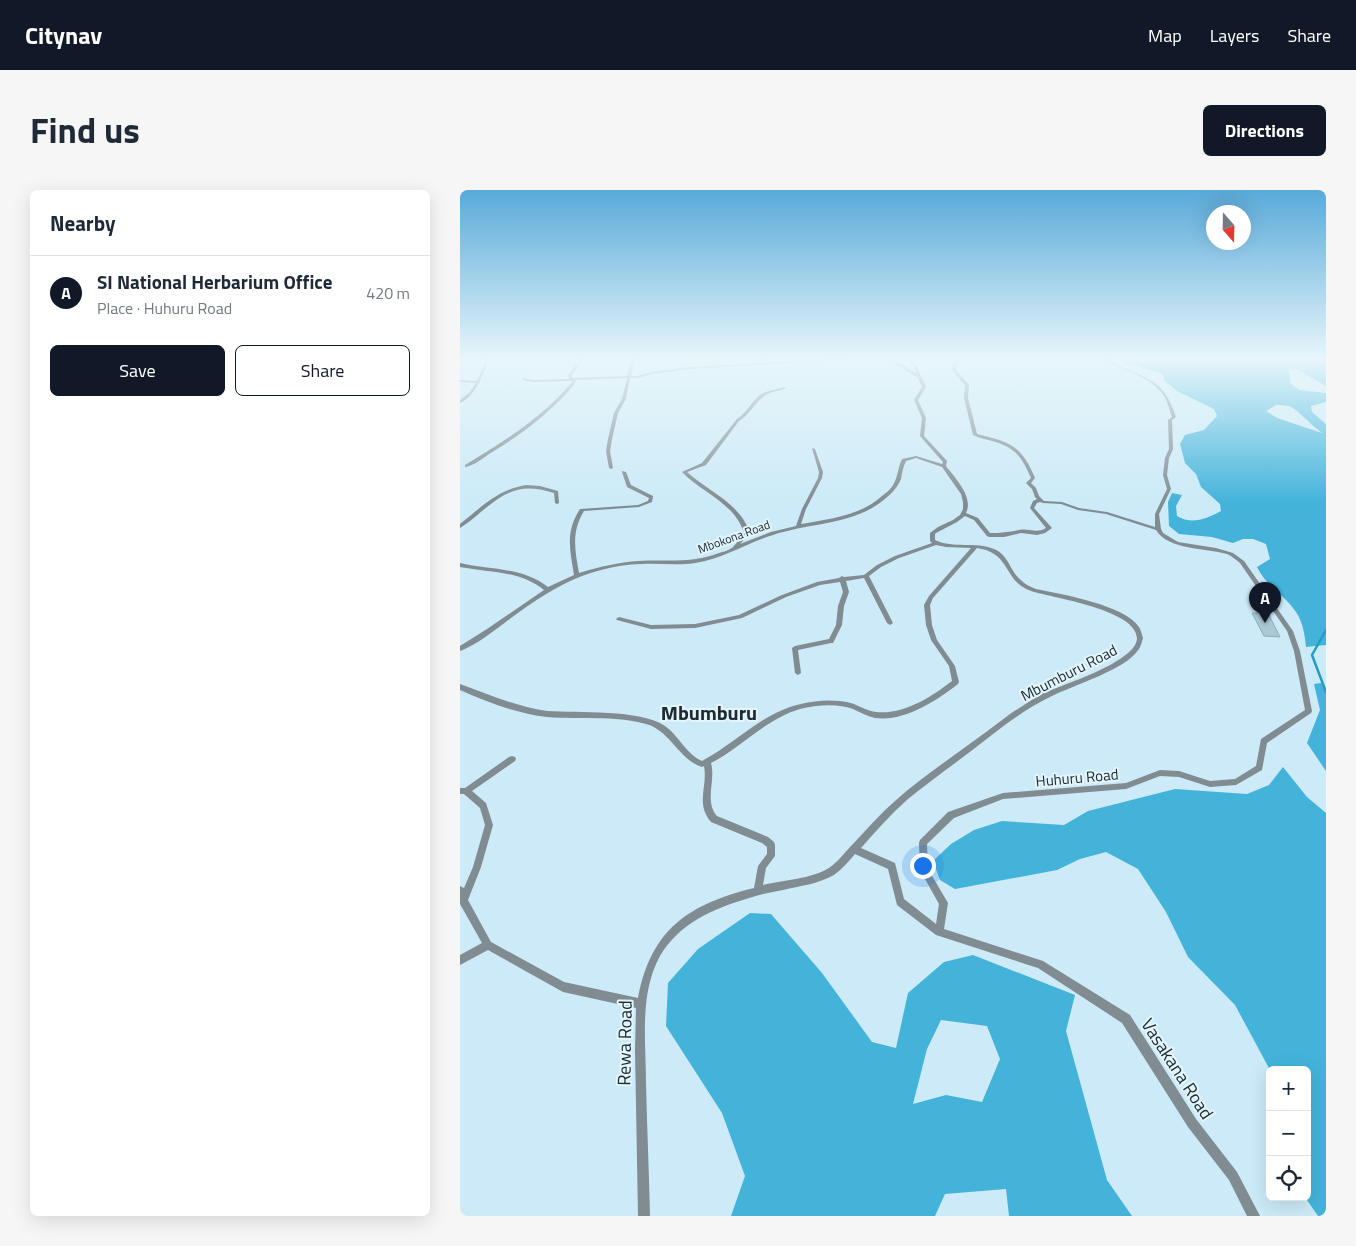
<!DOCTYPE html>
<meta charset="utf-8">
<style>
:root{--surface:#fff;--page:#f6f6f7;--text:#1f2937;--muted:#747a83;--line:#e0e1e3;--accent:#111827}
body{margin:0;font-family:"Titillium Web",sans-serif;background:var(--page);color:var(--text)}
.controls{position:absolute;right:15px;bottom:15px;display:grid;overflow:hidden;border-radius:8px;box-shadow:0 5px 20px #0002}
.controls button{width:45px;height:45px;display:grid;place-items:center;padding:0;border:0;border-bottom:1px solid var(--line);background:var(--surface);color:var(--text);font:25px sans-serif}
.compass{position:absolute;left:746px;top:15px;width:45px;height:45px;border-radius:50%;background:var(--surface);box-shadow:0 5px 20px #0002;rotate:160deg}
.you{position:absolute;left:462px;top:675px;width:18px;height:18px;margin:-12px;border:4px solid #fff;border-radius:50%;background:#1a73e8;box-shadow:0 0 0 8px #1a73e833}
.badge{display:grid;place-items:center;width:32px;height:32px;border-radius:50%;background:var(--accent);color:#fff;font-size:16px;font-weight:700}
.pin{position:absolute;translate:-50% -41px;filter:drop-shadow(0 1px 2px #0008)}
.pin::after{content:'';position:absolute;top:26px;width:18px;height:15px;background:inherit;clip-path:polygon(0 0,100% 0,50% 100%)}
.list{margin:0;padding:0;list-style:none}
h2{display:flex;justify-content:space-between;align-items:center;height:65px;margin:0;padding:0 20px;font-size:21px}
h2 small{font-size:16px;font-weight:400;color:var(--muted)}
.list li{display:grid;grid-template-columns:32px 1fr auto;gap:15px;align-items:center;box-sizing:border-box;height:75px;padding:0 20px;border-top:1px solid var(--line)}
.list b{display:block;font-size:19px;white-space:nowrap}
.list p{margin:0;font-size:16px;white-space:nowrap;color:var(--muted)}
.list em{font-size:16px;font-style:normal;color:var(--muted)}
.actions{display:flex;gap:10px;padding:15px 20px}
.actions a{flex:1;padding:11px 0;border:1px solid var(--accent);border-radius:8px;text-align:center;font-size:18px;color:var(--accent)}
.actions .main{background:var(--accent);color:#fff}
.icon{flex:none;width:28px;height:28px;fill:none;stroke:currentColor;stroke-width:2;stroke-linecap:round;stroke-linejoin:round}
.map{position:relative;flex:none;width:866px;height:1026px;overflow:hidden;border-radius:8px}
header{display:flex;align-items:center;gap:30px;box-sizing:border-box;height:70px;padding:0 25px;background:var(--accent);color:#fff}
header strong{font-size:24px}
nav{display:flex;gap:28px;margin-inline-start:auto;font-size:18px}
.intro{display:flex;align-items:center;justify-content:space-between;box-sizing:border-box;height:120px;padding:0 30px}
h1{margin:0;font-size:35px}
.button{padding:12px 22px;border-radius:8px;background:var(--accent);color:#fff;font-size:18px;font-weight:700}
main{display:flex;gap:30px;padding:0 30px}
aside{flex:1;background:var(--surface);border-radius:8px;box-shadow:0 5px 20px #0002}
.map>svg:first-child{display:block}
.forest{fill:#43b3da;fill-rule:evenodd}
.lines{fill:none;stroke-linecap:round;stroke-linejoin:round}
.stream{stroke:#249cc3;stroke-width:2.5}
.building{fill:#abc8d5;stroke:#8eabb7}
.street{fill:#808c91;fill-rule:evenodd}
.labels{text-anchor:middle;stroke-width:4;stroke-linejoin:round;paint-order:stroke}
.far-street-label{font-size:12px;fill:#202b30;stroke:#e3f5fd}
.street-label{font-size:15px;fill:#202b30;stroke:#e3f5fd}
.near-street-label{font-size:18px;fill:#202b30;stroke:#e3f5fd}
.district-label{font-size:20px;font-weight:bold;fill:#202b30;stroke:#e3f5fd}
</style>
<header>
<strong>Citynav</strong>
<nav><a>Map</a><a>Layers</a><a>Share</a></nav>
</header>
<div class="intro"><h1>Find us</h1><a class="button">Directions</a></div>
<main>
<aside>
<h2>Nearby<small></small></h2>
<ul class="list">
<li><span class="badge">A</span><div><b>SI National Herbarium Office</b><p>Place · Huhuru Road</p></div><em>420 m</em></li>
</ul>
<div class="actions"><a class="main">Save</a><a>Share</a></div>
</aside>
<div class="map">
<svg width="866" height="1026" viewBox="0 0 866 1026">
<rect width="100%" height="100%" fill="#cceaf7"/>
<path class="forest" d="M 652,169 L 866,169 L 866,196 L 838,180 L 830,179 L 830,193 L 839,200 L 866,203 L 866,212 L 851,216 L 852,222 L 866,234 L 866,455 L 846,457 C 845,446 843,432 836,422 C 825,405 806,396 797,377 L 810,369 L 806,354 L 793,349 L 783,349 L 773,353 L 752,347 L 719,344 L 709,336 L 708,312 L 712,303 L 722,305 L 716,316 L 717,326 C 732,335 746,329 761,321 L 760,314 L 741,297 L 736,284 L 725,273 L 720,254 L 725,245 L 744,240 L 757,226 L 754,219 L 717,201 L 704,190 L 703,184 ZM 816,215 C 835,215 834,219 847,230 C 851,235 858,239 862,243 L 817,228 L 806,221 Z
M 861,493 L 866,500 L 866,581 L 847,553 L 860,520 L 854,494 Z
M 823,577 L 847,607 L 866,623 L 866,1026 L 858,1026 L 845,1007 L 847,1007 L 847,880 L 810,880 L 775,815 L 728,767 L 706,722 L 678,679 L 646,662 L 620,669 L 597,680 L 495,699 L 480,690 L 473,671 L 491,654 L 514,640 L 542,631 L 604,635 L 628,621 L 715,599 L 787,604 L 809,595 Z
M 290,723 L 311,724 L 362,783 L 412,852 L 436,858 L 448,803 L 484,772 L 513,765 L 615,805 L 606,841 L 647,990 L 672,1026 L 549,1026 L 546,999 L 485,1004 L 475,1026 L 271,1026 L 285,986 L 262,923 L 206,836 L 208,793 L 238,759 ZM 481,830 L 527,836 L 540,869 L 522,912 L 486,905 L 453,914 L 467,859 Z"/>
<g class="lines">
<path class="stream" d="M 866,440 L 852,465 L 866,502"/>
</g>
<path class="building" d="M 792,423 L 808,423 L 820,447 L 804,446 Z"/>
<g class="lines">
<path class="street" d="M 27,169 L 30,169 C 21,185 18,204 0,213 L 0,210 L 9,203 L 16,193 L 0,192 L 0,190 L 17,191 Z
M 120,169 L 123,169 L 112,185 L 112,188 L 167,186 L 171,169 L 175,169 L 171,186 L 177,186 L 192,182 L 230,177 L 374,169 L 398,169 L 230,179 L 192,184 L 177,188 L 170,188 L 166,209 L 158,223 L 152,249 L 150,261 L 153,278 L 151,279 L 149,278 L 146,261 L 148,249 L 154,223 L 162,209 L 167,188 L 116,190 C 113,197 105,205 99,211 C 78,232 54,249 29,264 C 22,269 13,276 5,277 L 5,275 C 45,251 83,227 113,191 L 110,191 L 72,192 L 63,190 L 63,188 L 72,190 L 109,189 L 108,185 Z
M 425,169 C 436,169 448,178 457,184 L 453,175 L 447,169 L 450,169 L 456,175 L 466,197 L 458,210 L 466,228 L 464,246 L 487,271 L 486,276 C 495,288 514,307 506,323 L 518,328 L 530,343 C 541,343 549,342 559,340 C 569,338 577,344 586,338 L 570,318 L 573,311 L 577,309 L 575,307 L 572,299 L 566,293 L 571,288 C 562,267 555,257 532,251 C 526,249 519,248 513,245 L 504,208 L 505,195 L 492,180 L 493,174 L 500,169 L 504,169 L 496,175 L 496,180 L 509,195 L 508,208 L 517,244 C 550,252 561,255 575,288 L 571,293 L 576,298 L 579,306 L 584,311 L 602,312 L 619,318 L 647,322 L 695,337 L 695,324 L 707,299 L 703,285 L 705,268 L 709,259 L 708,230 L 712,227 C 709,218 707,209 701,202 C 688,185 660,180 643,169 C 650,169 657,175 664,178 C 696,192 704,193 716,227 L 712,230 L 713,259 L 709,268 L 707,285 L 711,299 L 699,324 L 701,339 L 703,343 L 718,352 L 756,358 L 773,363 L 784,371 L 833,441 L 840,461 L 852,521 L 851,523 L 807,553 L 802,580 L 776,595 L 750,597 L 719,587 L 700,586 L 666,599 L 543,609 L 494,628 L 467,654 L 468,679 L 488,713 L 484,739 L 583,771 L 670,825 L 736,929 L 777,982 L 800,1026 L 787,1026 L 769,990 L 728,937 L 662,833 L 578,778 L 476,745 L 437,715 L 428,679 L 395,664 C 389,671 382,679 374,685 C 358,694 340,696 323,700 C 311,702 298,705 286,709 C 252,719 219,734 200,766 C 179,804 186,852 186,893 C 187,937 189,982 190,1026 L 178,1026 L 175,860 L 176,818 L 103,802 L 28,760 L 0,775 L 0,765 L 22,753 L 0,714 L 0,696 L 4,698 L 13,677 L 25,635 L 20,618 L 4,604 L 0,604 L 0,598 L 5,598 L 49,567 L 52,566 L 55,567 L 56,569 L 55,571 L 12,601 L 26,613 L 33,635 L 21,677 L 8,710 L 31,752 L 104,792 L 178,808 C 191,739 229,714 294,698 L 298,676 L 307,664 L 307,657 L 302,653 L 251,632 C 235,613 248,597 244,576 L 242,577 C 218,569 211,541 186,534 C 154,525 120,530 87,527 C 58,524 27,512 0,500 L 0,494 C 30,505 55,516 87,521 C 118,523 180,519 205,536 C 219,546 226,564 242,571 C 276,553 303,522 341,514 C 358,510 377,509 394,514 C 401,517 408,521 416,522 C 444,525 471,507 492,491 L 489,476 L 471,450 L 466,435 L 464,415 L 469,406 L 511,358 L 486,357 L 476,355 L 439,368 L 421,377 L 409,386 L 433,433 L 430,435 L 427,433 L 404,388 L 386,391 L 389,402 L 384,416 L 382,435 L 373,453 L 371,453 L 338,460 L 341,483 L 338,485 L 335,483 L 332,458 L 335,456 L 369,449 L 376,435 L 378,416 L 383,402 L 380,392 L 360,395 L 326,407 L 282,428 L 235,438 L 191,439 L 157,430 L 156,429 L 159,427 L 191,435 L 235,434 L 279,425 L 322,405 L 357,392 L 379,388 L 382,386 L 384,387 L 404,385 L 417,375 L 435,366 L 472,353 L 470,351 L 470,343 L 478,337 L 493,330 L 500,325 L 503,319 L 503,312 L 501,304 L 482,277 L 456,268 L 446,271 C 443,277 442,283 441,289 C 437,299 429,306 421,312 C 391,335 348,333 313,345 C 287,353 263,369 235,373 C 217,376 199,373 182,374 C 162,374 141,379 122,386 C 96,396 73,412 51,428 C 35,440 18,454 0,461 L 0,456 L 27,439 L 84,400 C 59,380 30,383 0,377 L 0,373 C 30,380 63,377 88,397 L 114,385 C 110,360 105,342 120,319 L 178,315 L 188,311 L 189,308 L 167,297 L 162,282 L 162,281 L 166,282 L 171,295 L 193,306 L 192,312 L 179,317 L 124,321 C 111,342 115,360 119,383 C 139,377 159,372 179,371 C 207,369 231,374 259,363 C 263,362 270,360 273,357 C 275,355 281,347 284,343 C 275,313 242,303 222,282 L 242,273 L 277,229 C 287,223 291,212 300,205 C 307,200 316,200 324,197 L 326,198 C 319,202 309,201 303,207 C 294,214 289,225 279,231 L 246,275 L 227,282 C 249,302 280,313 290,343 L 280,354 L 311,342 L 336,336 L 342,319 L 358,288 L 359,282 L 352,258 L 355,259 L 363,282 L 362,288 L 346,319 L 341,334 C 369,329 400,326 422,306 C 426,303 431,299 433,295 C 438,287 438,277 442,269 L 456,266 L 482,274 L 483,272 L 460,246 L 462,228 L 454,210 L 462,197 L 458,188 L 444,179 ZM 580,312 L 583,313 L 601,314 L 618,320 L 646,324 L 696,340 C 708,360 746,358 767,364 C 772,366 776,370 780,373 L 827,441 L 834,461 L 845,520 L 801,549 L 796,576 L 775,589 L 750,591 L 719,581 L 700,580 L 666,593 L 543,603 L 488,622 L 460,650 L 459,653 L 460,680 L 479,714 L 476,734 L 444,709 L 435,673 L 401,658 C 416,641 431,624 448,609 C 470,591 493,575 515,558 C 538,540 563,520 590,507 C 613,495 666,480 679,459 C 681,456 682,451 683,448 C 682,445 681,440 679,437 C 665,415 601,404 576,399 C 571,397 566,395 562,391 C 550,382 549,365 534,359 C 515,351 494,359 475,350 L 475,344 L 476,343 L 497,332 L 505,326 L 514,330 L 527,346 L 529,347 L 544,347 L 561,343 L 577,345 L 585,343 L 592,338 L 574,318 L 577,313 ZM 517,358 C 553,363 542,393 574,402 C 595,408 676,420 677,448 C 677,472 601,495 582,504 C 571,510 561,517 550,524 C 535,535 520,547 504,558 C 481,575 457,591 435,611 C 420,624 407,639 393,654 C 385,662 378,672 369,678 C 351,689 324,690 303,695 L 306,678 L 315,666 L 315,655 L 314,652 L 308,647 L 257,626 C 244,611 256,591 251,573 C 282,557 306,529 340,519 C 356,515 377,513 393,519 C 400,522 407,526 415,528 C 444,532 476,511 498,494 L 499,492 L 495,476 L 477,450 L 472,435 L 470,415 L 473,408 Z
M 66,295 L 80,296 L 98,301 L 99,313 L 97,314 L 95,313 L 94,303 C 61,293 48,300 22,321 C 15,327 8,333 0,338 L 0,334 C 23,316 37,300 66,295 Z"/>
</g>
<linearGradient id="sky" x2="0" y2="1"><stop stop-color="#59aad9"/><stop offset="0.54" stop-color="#e8f6fb"/><stop offset="1" stop-color="#e8f6fb" stop-opacity="0"/></linearGradient>
<rect width="866" height="313" fill="url(#sky)"/>
<g class="labels">
<g class="far-street-label">
<text transform="translate(274 347) rotate(-20)" y="4">Mbokona Road</text>
</g>
<g class="street-label">
<text transform="translate(609 483) rotate(-27)" y="5">Mbumburu Road</text>
<text transform="translate(617 588) rotate(-5)" y="5">Huhuru Road</text>
</g>
<g class="near-street-label">
<text transform="translate(165 853) rotate(-89)" y="6">Rewa Road</text>
<text transform="translate(717 879) rotate(57)" y="6">Vasakana Road</text>
</g>
<g class="district-label">
<text x="249" y="530">Mbumburu</text>
</g>
</g>
</svg>
<div class="controls">
<button>+</button>
<button>−</button>
<button><svg class="icon" aria-label="locate" viewBox="0 0 24 24"><circle cx="12" cy="12" r="6"/><path d="M12 2v4M12 18v4M2 12h4M18 12h4"/></svg></button>
</div>
<svg class="compass" viewBox="-18 -18 36 36"><path d="M0-13l5 13h-10z" fill="#e53935"/><path d="M0 13l5-13h-10z" fill="#747a83"/></svg>
<div class="you"></div>
<div class="pin badge" style="left:805px;top:433px">A</div>
</div>
</main>
